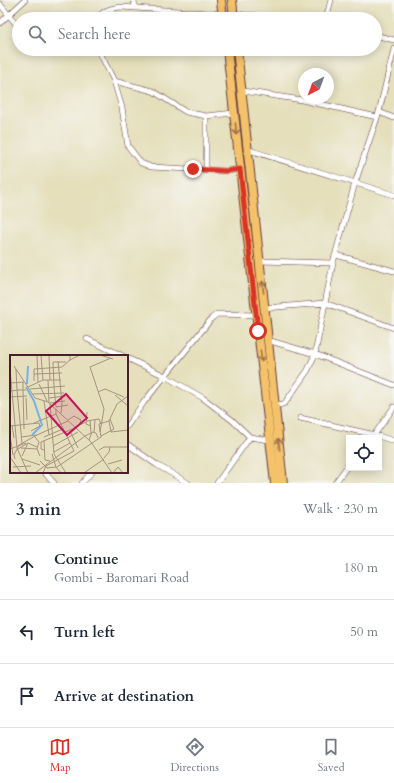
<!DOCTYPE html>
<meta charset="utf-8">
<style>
:root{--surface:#fff;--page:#f2f2f3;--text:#1f2937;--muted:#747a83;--line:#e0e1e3;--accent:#d93025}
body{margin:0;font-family:Cardo,serif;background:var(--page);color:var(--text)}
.controls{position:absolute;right:12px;bottom:12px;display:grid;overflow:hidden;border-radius:0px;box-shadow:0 2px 10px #0003}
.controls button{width:36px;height:36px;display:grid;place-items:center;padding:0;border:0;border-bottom:1px solid var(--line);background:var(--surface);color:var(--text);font:20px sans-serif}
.compass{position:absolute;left:298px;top:68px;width:36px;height:36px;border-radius:50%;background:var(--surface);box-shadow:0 2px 10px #0003;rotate:221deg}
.stop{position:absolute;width:12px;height:12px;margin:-9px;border:3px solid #d93025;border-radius:50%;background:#fff}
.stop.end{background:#d93025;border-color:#fff;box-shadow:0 1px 4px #0008}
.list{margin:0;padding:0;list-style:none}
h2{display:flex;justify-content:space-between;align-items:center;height:52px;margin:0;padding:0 16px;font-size:17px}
h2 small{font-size:13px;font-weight:400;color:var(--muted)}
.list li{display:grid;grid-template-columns:26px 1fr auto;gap:12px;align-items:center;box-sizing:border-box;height:64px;padding:0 16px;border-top:1px solid var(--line)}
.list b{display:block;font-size:15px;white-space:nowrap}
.list p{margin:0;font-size:13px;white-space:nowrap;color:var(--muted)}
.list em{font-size:13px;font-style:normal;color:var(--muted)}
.icon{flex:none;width:22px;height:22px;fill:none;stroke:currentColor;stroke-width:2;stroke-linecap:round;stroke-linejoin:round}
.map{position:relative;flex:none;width:394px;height:483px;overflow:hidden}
.search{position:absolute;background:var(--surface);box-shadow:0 2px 10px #0003;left:12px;right:12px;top:12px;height:44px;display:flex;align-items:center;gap:10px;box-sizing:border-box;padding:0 14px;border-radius:22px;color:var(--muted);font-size:15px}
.sheet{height:244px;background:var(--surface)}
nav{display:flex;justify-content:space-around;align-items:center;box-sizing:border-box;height:56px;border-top:1px solid var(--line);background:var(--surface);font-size:11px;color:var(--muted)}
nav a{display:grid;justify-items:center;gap:2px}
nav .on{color:var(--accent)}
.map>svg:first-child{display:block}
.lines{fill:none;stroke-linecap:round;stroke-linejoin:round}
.minor-casing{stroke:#613c41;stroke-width:6}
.primary-casing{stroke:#613c41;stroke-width:10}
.minor{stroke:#fff;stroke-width:5}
.primary{stroke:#f4c26a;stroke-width:8}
.oneway{stroke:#9f704a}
.route{stroke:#d93025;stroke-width:5}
.inset-river{fill:none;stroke:#75b2e7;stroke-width:2}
.inset-road{fill:none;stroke:#a79281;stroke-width:1}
.view{fill:#c2185b;fill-opacity:0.15;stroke:#c2185b;stroke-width:2}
.inset-edge{fill:none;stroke:#4a1f2b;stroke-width:2}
</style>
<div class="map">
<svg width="394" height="483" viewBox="0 0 394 483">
<rect width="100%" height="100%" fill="#f6f6f2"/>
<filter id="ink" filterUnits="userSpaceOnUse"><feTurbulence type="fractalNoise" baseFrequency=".025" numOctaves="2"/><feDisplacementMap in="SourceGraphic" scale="8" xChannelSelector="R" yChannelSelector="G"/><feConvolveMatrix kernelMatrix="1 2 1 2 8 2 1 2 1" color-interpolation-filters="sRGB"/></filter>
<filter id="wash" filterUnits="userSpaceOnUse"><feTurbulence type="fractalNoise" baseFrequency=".012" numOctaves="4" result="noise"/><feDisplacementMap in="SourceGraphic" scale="16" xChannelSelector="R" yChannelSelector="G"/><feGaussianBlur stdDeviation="0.9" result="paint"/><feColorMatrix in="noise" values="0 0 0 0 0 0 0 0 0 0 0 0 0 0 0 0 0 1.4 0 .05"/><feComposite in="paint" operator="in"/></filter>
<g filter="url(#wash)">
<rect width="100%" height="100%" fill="#e5dfbb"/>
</g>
<g filter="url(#ink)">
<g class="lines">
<g class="minor-casing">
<path id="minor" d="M 134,0 L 135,8
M 0,4 L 19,28
M 233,14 L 294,19
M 97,19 C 103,10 111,8 121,7 L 222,14
M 326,19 L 331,0
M 0,23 L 25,0
M 375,35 L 394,40
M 98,49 L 114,81 L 122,108 L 128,146 L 141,163 L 151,167 L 227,171 L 240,169
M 114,81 L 153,91 L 186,112 L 206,116 L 234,113
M 243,91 L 302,100 L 377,117
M 379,112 L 394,118
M 249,150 L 394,195
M 206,170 L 206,116
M 336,255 L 394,271
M 260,261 L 333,263
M 265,308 L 325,303 L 394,328
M 87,339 L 123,356
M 267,340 L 315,354 L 394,385
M 127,358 L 165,376 L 203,398 L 232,420 L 250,437 L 269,440
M 274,403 L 280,405 L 285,403 L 308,370 L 315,354 L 333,263 L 355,183 L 379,112 L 394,49
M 300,418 L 375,435 L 394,441
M 127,426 L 144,402 L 212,318 L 217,314 L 257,315
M 372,438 L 394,407
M 127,444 L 157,465 L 188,483
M 44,472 L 54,483
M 82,483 L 92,472
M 217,483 L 250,437
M 335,483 L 349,464"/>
</g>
<g class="primary-casing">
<path id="primary" d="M 221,0 L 223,19
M 232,0 L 234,19
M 227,49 L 275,483
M 237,49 L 283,483"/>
</g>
<use href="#minor" class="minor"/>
<use href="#primary" class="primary"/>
</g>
<defs><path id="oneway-shaft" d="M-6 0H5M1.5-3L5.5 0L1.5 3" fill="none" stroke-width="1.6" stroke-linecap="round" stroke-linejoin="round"/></defs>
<g class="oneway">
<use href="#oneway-shaft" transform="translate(236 129) rotate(84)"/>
<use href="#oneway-shaft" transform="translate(263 287) rotate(-96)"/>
<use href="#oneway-shaft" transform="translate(261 356) rotate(84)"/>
<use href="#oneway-shaft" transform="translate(279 444) rotate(-96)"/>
</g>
</g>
<g class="lines" filter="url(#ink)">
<path class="route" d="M 193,169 L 227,171 L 240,169 L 258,331"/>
</g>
<g transform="translate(10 355)">
<rect width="118" height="118" fill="#e5dfbb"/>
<path class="inset-river" d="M 17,29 L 18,11M 16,32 L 24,46 L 32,70 L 22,80"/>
<path class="inset-road" d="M 27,0 L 28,27M 31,0 L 33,25M 39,0 L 40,25M 60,0 L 60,5 L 70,0M 90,0 L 103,4M 48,6 L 52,49 L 51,58M 43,7 L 56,7M 4,11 L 25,43 L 38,47 L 81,87 L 102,118M 0,14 L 2,36 L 7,35 L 12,88M 6,14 L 7,35 L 13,35 L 13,27M 24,19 L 52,18M 38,25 L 39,48M 24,26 L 24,14 L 52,12 L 60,5M 1,28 L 14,27M 29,29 L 37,46M 18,32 L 33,25 L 51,25M 20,34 L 44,32 L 43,7M 0,36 L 2,36 L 7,93 L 18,118M 88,37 L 95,34 L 114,42M 23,39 L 54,38M 105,40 L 118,51M 0,42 L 17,41M 16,43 L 17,65M 39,43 L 55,41M 34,46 L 39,80M 40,48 L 55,46M 40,49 L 44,99 L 56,118M 46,52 L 44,32 L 55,31M 46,52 L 58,50M 77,57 L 76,69 L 81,71M 58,65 L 64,61 L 71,65 L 70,68M 76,66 L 89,64 L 91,69M 99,66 L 101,77 L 118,75M 24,68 L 46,59M 2,70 L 4,83M 0,71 L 29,68 L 30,71 L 21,76M 65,72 L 76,67M 14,74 L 13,35 L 16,35M 60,76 L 68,93M 84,77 L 85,65M 90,77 L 94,54 L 80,12 L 101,3M 0,80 L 3,100M 75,81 L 81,78 L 80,65M 91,81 L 104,74 L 100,64M 11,82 L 27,80 L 58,66M 25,82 L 29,87 L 27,94 L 30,101M 34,82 L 53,74M 79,85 L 82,77 L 86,78 L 88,83M 34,86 L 35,105 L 40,106M 43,91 L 68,77M 11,93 L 27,94M 0,94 L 16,88M 8,94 L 18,88 L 27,92M 34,95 L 31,94 L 31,87 L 65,73M 89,95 L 94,92 L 118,92M 44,97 L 60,88M 42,99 L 46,112 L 51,118M 12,101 L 18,88M 0,102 L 11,118M 94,103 L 99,97 L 100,92M 5,104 L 4,100 L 9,90 L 27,80M 12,104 L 30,110M 30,106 L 37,113 L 46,112M 98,109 L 112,105M 3,112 L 21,111M 47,112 L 91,82 L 89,69 L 99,66 L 107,49 L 118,41M 25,118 L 75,81M 33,118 L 36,111 L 64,96 L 46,59 L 46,54M 74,118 L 94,104M 103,118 L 108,112 L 113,118"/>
<path class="view" d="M 56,39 L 77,63 L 57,80 L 36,56 Z"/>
<rect width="118" height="118" class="inset-edge"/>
</g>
</svg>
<div class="controls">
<button><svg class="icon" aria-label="locate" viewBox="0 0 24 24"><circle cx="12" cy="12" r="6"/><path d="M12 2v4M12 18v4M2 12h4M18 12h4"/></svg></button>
</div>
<svg class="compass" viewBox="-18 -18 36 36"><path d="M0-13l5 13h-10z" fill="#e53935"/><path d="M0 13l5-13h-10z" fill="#747a83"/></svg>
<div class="stop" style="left:258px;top:331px"></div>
<div class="stop end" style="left:193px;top:169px"></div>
<div class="search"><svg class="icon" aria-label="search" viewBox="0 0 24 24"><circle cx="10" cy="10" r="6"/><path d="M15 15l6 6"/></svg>Search here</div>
</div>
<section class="sheet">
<h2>3 min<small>Walk · 230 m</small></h2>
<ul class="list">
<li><svg class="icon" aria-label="ahead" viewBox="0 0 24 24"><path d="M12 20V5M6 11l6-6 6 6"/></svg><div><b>Continue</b><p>Gombi - Baromari Road</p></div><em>180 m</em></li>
<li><svg class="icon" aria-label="left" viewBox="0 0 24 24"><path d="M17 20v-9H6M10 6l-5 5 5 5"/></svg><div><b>Turn left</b></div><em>50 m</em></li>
<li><svg class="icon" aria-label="arrive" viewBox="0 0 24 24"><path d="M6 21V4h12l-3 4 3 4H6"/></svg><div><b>Arrive at destination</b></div></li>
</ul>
</section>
<nav>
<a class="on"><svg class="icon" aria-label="map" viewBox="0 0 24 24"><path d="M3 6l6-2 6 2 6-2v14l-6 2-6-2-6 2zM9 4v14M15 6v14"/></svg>Map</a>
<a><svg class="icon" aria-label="directions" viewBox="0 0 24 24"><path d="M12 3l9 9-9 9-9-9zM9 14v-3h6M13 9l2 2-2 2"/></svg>Directions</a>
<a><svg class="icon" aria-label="saved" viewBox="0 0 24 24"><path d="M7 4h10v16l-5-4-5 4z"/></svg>Saved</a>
</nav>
